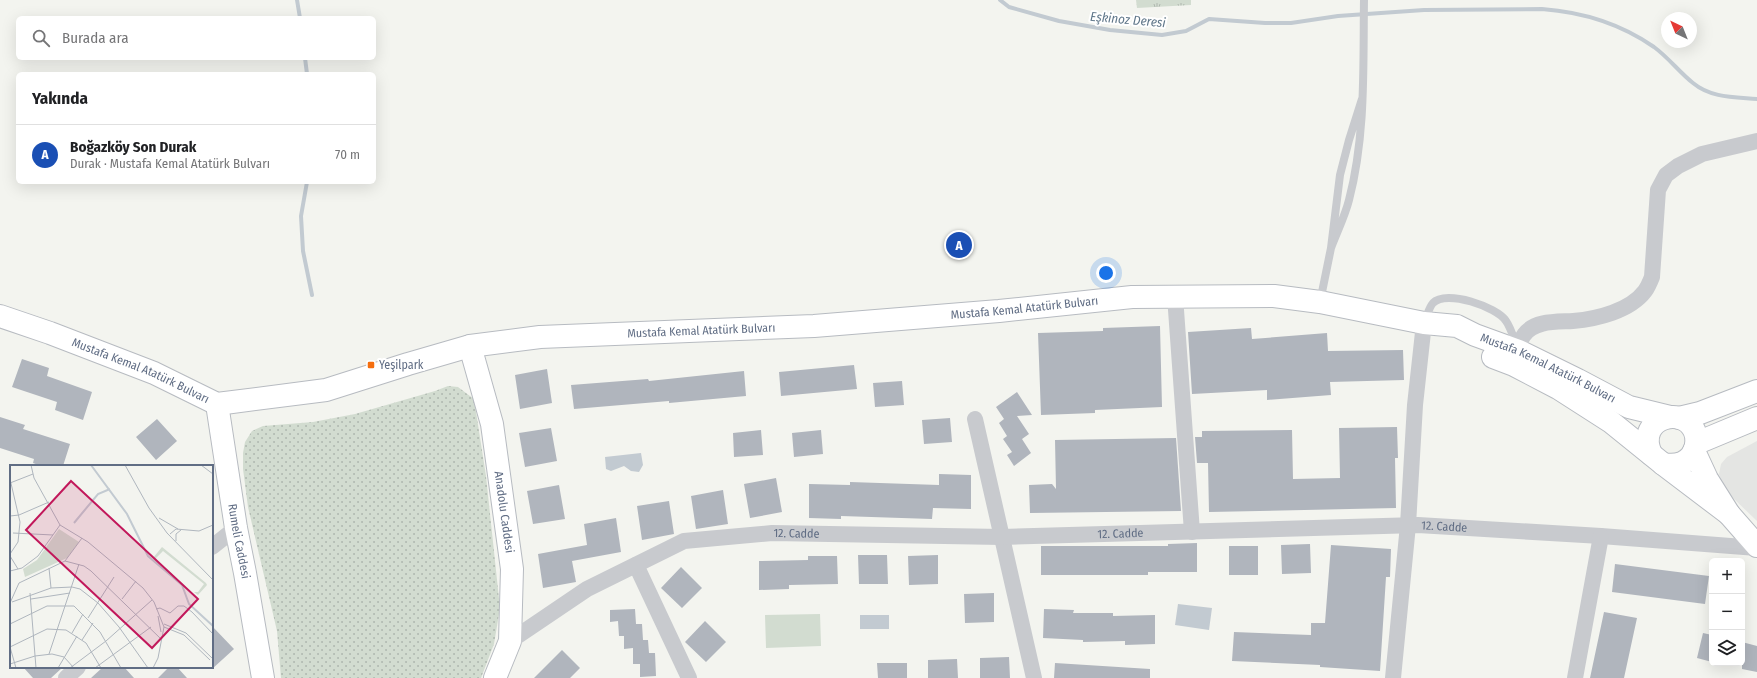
<!DOCTYPE html>
<html lang="tr">
<meta charset="utf-8">
<style>
:root{--surface:#fff;--page:#f2f2f2;--text:#202124;--muted:#757577;--line:#e0e0e0;--accent:#ea580c}
body{margin:0;font-family:"Fira Sans Condensed",sans-serif;background:var(--page);color:var(--text)}
.controls{position:absolute;right:12px;bottom:12px;display:grid;overflow:hidden;border-radius:6px;box-shadow:0 4px 16px #0002}
.controls button{width:36px;height:36px;display:grid;place-items:center;padding:0;border:0;border-bottom:1px solid var(--line);background:var(--surface);color:var(--text);font:20px sans-serif}
.compass{position:absolute;left:1661px;top:12px;width:36px;height:36px;border-radius:50%;background:var(--surface);box-shadow:0 4px 16px #0002;rotate:317deg}
.you{position:absolute;left:1106px;top:273px;width:14px;height:14px;margin:-10px;border:3px solid #fff;border-radius:50%;background:#1a73e8;box-shadow:0 0 0 6px #1a73e833}
.badge{display:grid;place-items:center;width:26px;height:26px;border-radius:50%;background:var(--accent);color:#fff;font-size:13px;font-weight:700}
.pin{position:absolute;translate:-50% -50%;border:2px solid #fff;box-shadow:0 1px 4px #0006}
.list{margin:0;padding:0;list-style:none}
h2{display:flex;justify-content:space-between;align-items:center;height:52px;margin:0;padding:0 16px;font-size:17px}
h2 small{font-size:13px;font-weight:400;color:var(--muted)}
.list li{display:grid;grid-template-columns:26px 1fr auto;gap:12px;align-items:center;box-sizing:border-box;height:60px;padding:0 16px;border-top:1px solid var(--line)}
.list b{display:block;font-size:15px;white-space:nowrap}
.list p{margin:0;font-size:13px;white-space:nowrap;color:var(--muted)}
.list em{font-size:13px;font-style:normal;color:var(--muted)}
.icon{flex:none;width:22px;height:22px;fill:none;stroke:currentColor;stroke-width:2;stroke-linecap:round;stroke-linejoin:round}
.map{position:relative;flex:none;width:1757px;height:678px;overflow:hidden}
.search{position:absolute;background:var(--surface);box-shadow:0 4px 16px #0002;left:16px;top:16px;width:360px;height:44px;display:flex;align-items:center;gap:10px;box-sizing:border-box;padding:0 14px;border-radius:6px;color:var(--muted);font-size:15px}
.panel{position:absolute;background:var(--surface);box-shadow:0 4px 16px #0002;left:16px;top:72px;width:360px;height:112px;border-radius:6px}
.map>svg:first-child{display:block}
.built{fill:#e4e5e3}
.grass{fill:url(#grass-tufts)}
.park{fill:url(#park-dots)}
.pitch{fill:#d2dcd0}
.water{fill:#c2cad1}
.lines{fill:none;stroke-linecap:round;stroke-linejoin:round}
.stream{stroke:#c2cad1;stroke-width:4}
.building{fill:#b0b5bd}
.secondary-casing{stroke:#b7bbc1;stroke-width:24}
.lane{stroke:#c8cace;stroke-width:8}
.street{stroke:#c8cace;stroke-width:16}
.secondary{stroke:#fff;stroke-width:22}
.poi-dot{fill:#f56e0e;stroke:#fff;stroke-width:1.5}
.labels{text-anchor:middle;stroke-width:4;stroke-linejoin:round;paint-order:stroke}
.street-label{font-size:12px;fill:#606d84;stroke:#fff}
.poi-label{font-size:12px;fill:#606d84;stroke:#fff;text-anchor:start}
.water-label{font-size:13px;font-style:italic;fill:#5f7689;stroke:#fff}
.inset-river{fill:none;stroke:#c2cad1;stroke-width:2}
.inset-road{fill:none;stroke:#afb6be;stroke-width:1}
.view{fill:#c2185b;fill-opacity:0.15;stroke:#c2185b;stroke-width:2}
.inset-edge{fill:none;stroke:#606d84;stroke-width:2}
</style>
<div class="map">
<svg width="1757" height="678" viewBox="0 0 1757 678">
<defs>
<pattern id="grass-tufts" width="24" height="20" patternUnits="userSpaceOnUse"><rect width="24" height="20" fill="#d2dcd0"/><path d="M3 7l-1-3M5 7V3M7 7l1-3M15 17l-1-3M17 17v-4M19 17l1-3" fill="none" stroke="#aeb7ae"/></pattern>
<pattern id="park-dots" width="8" height="8" patternUnits="userSpaceOnUse"><rect width="8" height="8" fill="#d2dcd0"/><path d="M2 2h.1M6 6h.1" fill="none" stroke="#aeb7ae" stroke-width="1.8" stroke-linecap="round"/></pattern>
</defs>
<rect width="100%" height="100%" fill="#f3f4ef"/>
<path class="built" d="M 1757,441 L 1757,521 L 1730,495 L 1722,483 L 1719,474 L 1721,464 L 1727,457 Z"/>
<path class="grass" d="M 1136,0 L 1191,0 L 1191,5 L 1137,8 Z"/>
<path class="park" d="M 448,386 L 458,387 L 474,399 L 486,476 L 500,608 L 494,644 L 481,678 L 281,678 L 277,631 L 248,507 L 243,469 L 243,453 L 245,442 L 252,431 L 263,426 L 313,422 L 355,414 L 435,391 Z"/>
<path class="pitch" d="M 820,614 L 821,646 L 766,648 L 765,615 Z"/>
<path class="water" d="M 641,453 L 643,465 L 639,472 L 631,471 L 624,466 L 611,471 L 606,469 L 605,457 Z
M 1178,604 L 1212,608 L 1209,630 L 1175,625 Z
M 889,615 L 889,629 L 860,629 L 860,615 Z"/>
<g class="lines">
<path class="stream" d="M 297,0 L 300,18
M 1000,0 L 1009,7 L 1059,21 L 1110,30 L 1162,35 L 1186,31 L 1209,19 L 1265,23 L 1291,23 L 1338,16 L 1424,10 L 1542,9 C 1582,12 1621,24 1654,47 C 1669,58 1679,72 1693,83 C 1711,98 1734,97 1757,99
M 305,58 L 307,74
M 307,182 L 301,216 L 303,251 L 312,295"/>
</g>
<path class="building" d="M 1160,326 L 1162,407 L 1095,410 L 1095,413 L 1041,415 L 1038,333 L 1103,331 L 1103,328 Z
M 1251,328 L 1252,339 L 1327,333 L 1328,351 L 1403,350 L 1404,380 L 1330,382 L 1331,395 L 1267,400 L 1267,390 L 1192,394 L 1188,332 Z
M 22,359 L 49,368 L 47,376 L 92,392 L 83,420 L 55,410 L 57,402 L 12,387 Z
M 854,365 L 857,389 L 781,396 L 779,372 Z
M 547,369 L 552,403 L 520,409 L 515,375 Z
M 744,371 L 746,396 L 669,403 L 669,401 L 574,409 L 571,385 L 648,379 L 649,381 Z
M 902,381 L 904,405 L 875,407 L 873,383 Z
M 1017,392 L 1032,415 L 1017,416 L 1029,434 L 1022,439 L 1031,453 L 1014,466 L 1007,455 L 1012,452 L 1003,439 L 1007,436 L 999,423 L 1004,419 L 996,407 Z
M 0,417 L 25,425 L 23,429 L 70,444 L 63,466 L 41,466 L 33,463 L 34,459 L 0,448 Z
M 950,418 L 952,442 L 924,444 L 922,420 Z
M 157,419 L 177,441 L 156,460 L 136,437 Z
M 1397,427 L 1398,458 L 1395,458 L 1396,508 L 1209,512 L 1208,463 L 1197,463 L 1195,437 L 1202,437 L 1202,431 L 1292,430 L 1293,479 L 1340,478 L 1339,428 Z
M 551,428 L 557,461 L 525,467 L 519,433 Z
M 761,430 L 763,455 L 734,457 L 733,433 Z
M 821,430 L 823,454 L 794,457 L 792,433 Z
M 1176,438 L 1181,511 L 1030,513 L 1029,485 L 1052,484 L 1056,489 L 1055,440 Z
M 939,474 L 971,475 L 971,509 L 933,508 L 932,519 L 841,516 L 841,519 L 809,518 L 809,484 L 850,485 L 850,482 L 939,485 Z
M 776,478 L 782,512 L 750,518 L 744,484 Z
M 559,485 L 565,519 L 533,524 L 527,491 Z
M 723,490 L 728,524 L 696,529 L 691,496 Z
M 669,501 L 674,534 L 642,540 L 637,506 Z
M 616,518 L 621,552 L 572,561 L 576,582 L 543,588 L 538,554 L 587,545 L 584,524 Z
M 1197,543 L 1197,572 L 1148,572 L 1148,575 L 1041,575 L 1041,546 L 1168,546 L 1168,544 Z
M 1310,544 L 1311,573 L 1282,574 L 1281,545 Z
M 1331,545 L 1391,549 L 1390,577 L 1386,577 L 1380,671 L 1320,667 L 1320,665 L 1232,661 L 1234,632 L 1311,635 L 1311,623 L 1325,623 Z
M 1229,546 L 1258,546 L 1258,575 L 1229,575 Z
M 858,555 L 887,555 L 888,584 L 859,584 Z
M 938,555 L 938,584 L 909,585 L 908,556 Z
M 808,556 L 837,556 L 838,584 L 789,585 L 789,589 L 759,590 L 759,561 L 808,560 Z
M 1615,564 L 1709,576 L 1705,604 L 1612,592 Z
M 681,567 L 702,588 L 682,608 L 661,588 Z
M 994,593 L 994,622 L 965,623 L 964,594 Z
M 635,609 L 636,624 L 642,624 L 643,640 L 648,640 L 649,653 L 655,653 L 656,676 L 640,677 L 640,664 L 633,664 L 633,648 L 624,649 L 624,636 L 619,636 L 618,621 L 610,622 L 610,610 Z
M 1044,609 L 1074,610 L 1073,613 L 1113,613 L 1113,616 L 1155,615 L 1155,644 L 1125,645 L 1125,641 L 1083,642 L 1083,640 L 1043,638 Z
M 1604,612 L 1637,618 L 1624,678 L 1590,678 Z
M 705,621 L 726,642 L 706,662 L 685,642 Z
M 212,626 L 234,649 L 212,669 Z
M 1703,633 L 1712,635 L 1712,662 L 1697,658 Z
M 1742,642 L 1757,646 L 1757,672 L 1742,669 Z
M 562,650 L 580,668 L 570,678 L 534,678 Z
M 1009,657 L 1010,678 L 980,678 L 980,658 Z
M 957,659 L 958,678 L 928,678 L 928,660 Z
M 877,663 L 907,663 L 907,678 L 878,678 Z
M 1055,663 L 1150,669 L 1150,678 L 1054,678 Z
M 23,667 L 63,667 L 51,678 L 33,678 Z
M 103,667 L 124,667 L 134,678 L 91,678 Z
M 169,667 L 177,667 L 187,678 L 158,678 Z"/>
<g class="lines">
<g class="secondary-casing">
<g id="secondary">
<path id="s2" d="M 0,316 L 50,333 L 154,373 L 217,404 L 326,390 L 408,364 L 470,346 L 540,337 L 814,326 L 999,311 L 1132,297 L 1274,296 L 1320,302 L 1424,323 L 1457,326 L 1475,335 L 1519,351 L 1578,380 L 1629,407 L 1670,417"/>
<path id="s3" d="M 470,346 L 492,424 L 512,569 L 510,641 L 495,678"/>
<path d="M 1493,357 L 1514,365 L 1558,388 L 1611,422 L 1663,464 L 1729,514"/>
<path id="s4" d="M 217,404 L 236,528 L 245,573 L 263,678"/>
<path d="M 1679,418 L 1700,413 L 1757,391"/>
<path d="M 1697,443 L 1757,418"/>
<path d="M 1694,451 L 1707,479 L 1729,514 L 1757,546"/>
<path d="M 1651,454 C 1634,416 1689,403 1696,436 C 1697,443 1695,451 1691,456 C 1684,465 1674,466 1663,464"/>
</g>
</g>
<path class="lane" d="M 1362,99 L 1349,140 L 1340,175 L 1331,248 C 1337,232 1345,216 1349,200 C 1366,135 1363,66 1364,0
M 1320,302 L 1331,248
M 1424,322 C 1427,317 1429,307 1433,303 C 1446,289 1497,307 1506,321 C 1511,328 1514,339 1517,347"/>
<g class="street">
<path d="M 1175,296 L 1192,532"/>
<path d="M 1515,361 C 1518,353 1519,341 1524,335 C 1534,320 1558,322 1573,321 C 1597,319 1630,311 1645,291 C 1648,287 1650,282 1652,277 L 1658,190 L 1666,175 L 1678,166 L 1702,154 L 1757,141"/>
<path d="M 975,419 L 1034,678"/>
<path d="M 212,547 L 236,528"/>
<path d="M 636,565 L 689,678"/>
<path id="s1" d="M 510,641 L 587,589 L 684,541 L 772,533 L 1002,537 L 1418,525 L 1601,536 L 1757,548"/>
<path d="M 66,678 L 78,667"/>
<path d="M 1393,678 L 1408,525 L 1415,405 L 1424,323"/>
<path d="M 1575,678 L 1601,536"/>
</g>
<use href="#secondary" class="secondary"/>
</g>
<rect class="poi-dot" x="367" y="361" width="8" height="8" rx="2"/>
<g class="labels">
<g class="street-label">
<text dy="4" stroke="none"><textPath href="#s2" startOffset="1051">Mustafa Kemal Atatürk Bulvarı</textPath></text>
<text dy="4" stroke="none"><textPath href="#s2" startOffset="727">Mustafa Kemal Atatürk Bulvarı</textPath></text>
<text dy="4" stroke="none"><textPath href="#s2" startOffset="1587">Mustafa Kemal Atatürk Bulvarı</textPath></text>
<text dy="4" stroke="none"><textPath href="#s2" startOffset="151">Mustafa Kemal Atatürk Bulvarı</textPath></text>
<text dy="4" stroke="none"><textPath href="#s3" startOffset="170">Anadolu Caddesi</textPath></text>
<text dy="4" stroke="none"><textPath href="#s1" startOffset="962">12. Cadde</textPath></text>
<text dy="4" stroke="none"><textPath href="#s1" startOffset="314">12. Cadde</textPath></text>
<text dy="4" stroke="none"><textPath href="#s1" startOffset="638">12. Cadde</textPath></text>
<text dy="4" stroke="none"><textPath href="#s4" startOffset="139">Rumeli Caddesi</textPath></text>
</g>
<g class="poi-label">
<text x="379" y="369">Yeşilpark</text>
</g>
<g class="water-label">
<text transform="translate(1128 19) rotate(5)" y="5">Eşkinoz Deresi</text>
</g>
</g>
<g transform="translate(10 465)">
<rect width="203" height="203" fill="#f3f4ef"/>
<path d="M 152,82 L 196,118 L 197,120 L 188,130 L 184,127 L 188,127 L 194,119 L 153,86 L 146,93 L 147,96 L 143,93 Z" fill="#d2dcd0"/>
<path d="M 49,64 L 69,77 L 57,93 L 15,112 L 13,104 L 27,95 Z" fill="#d2dcd0"/>
<path class="inset-river" d="M 81,0 L 117,49 L 138,91 L 172,120 L 179,139 L 203,161M 64,58 L 88,29 L 100,24"/>
<path class="inset-road" d="M 21,0 L 24,13 L 50,60 L 78,77 L 133,123 L 144,137 L 154,162M 115,0 L 139,43 L 157,68 L 203,115M 191,0 L 203,9M 0,14 L 10,57 L 8,77 L 0,89M 0,18 L 23,9M 0,51 L 9,50 L 39,37M 149,53 L 168,64M 3,68 L 43,70M 160,69 L 166,64 L 189,66 L 203,60M 166,76 L 166,69 L 171,65M 0,91 L 8,104M 55,96 L 74,101 L 81,106 L 151,174M 39,103 L 41,123M 0,106 L 12,103 L 28,91 L 50,60M 20,128 L 26,203M 21,134 L 60,128M 112,134 L 126,116M 2,137 L 41,123 L 62,122 L 70,124 L 88,138 L 109,162 L 138,203M 0,138 L 9,118 L 55,96 L 72,73M 146,144 L 150,143 L 160,148 L 168,141 L 174,141 L 182,147 L 203,169M 148,151 L 151,167M 78,153 L 104,112M 0,159 L 37,141 L 64,141 L 90,167 L 111,203M 154,159 L 176,168 L 202,193M 154,162 L 174,170 L 200,195M 62,168 L 73,149M 72,175 L 83,158M 0,182 L 37,164 L 56,165 L 76,178 L 91,203M 0,182 L 6,203M 39,189 L 69,99M 0,199 L 25,191 L 42,189 L 54,192 L 64,203M 48,203 L 67,171M 60,203 L 96,176 L 142,135M 85,203 L 141,162M 143,203 L 148,193 L 154,162"/>
<path class="view" d="M 61,16 L 188,134 L 142,183 L 16,65 Z"/>
<rect width="203" height="203" class="inset-edge"/>
</g>
</svg>
<div class="controls">
<button>+</button>
<button>−</button>
<button><svg class="icon" aria-label="layers" viewBox="0 0 24 24"><path d="M12 4l9 5-9 5-9-5zM3 14l9 5 9-5"/></svg></button>
</div>
<svg class="compass" viewBox="-18 -18 36 36"><path d="M0-13l5 13h-10z" fill="#e53935"/><path d="M0 13l5-13h-10z" fill="#757577"/></svg>
<div class="you"></div>
<div class="pin badge" style="left:959px;top:245px;background:#1a4fb4">A</div>
<div class="search"><svg class="icon" aria-label="search" viewBox="0 0 24 24"><circle cx="10" cy="10" r="6"/><path d="M15 15l6 6"/></svg>Burada ara</div>
<section class="panel">
<h2>Yakında<small></small></h2>
<ul class="list">
<li><span class="badge" style="background:#1a4fb4">A</span><div><b>Boğazköy Son Durak</b><p>Durak · Mustafa Kemal Atatürk Bulvarı</p></div><em>70 m</em></li>
</ul>
</section>
</div>
